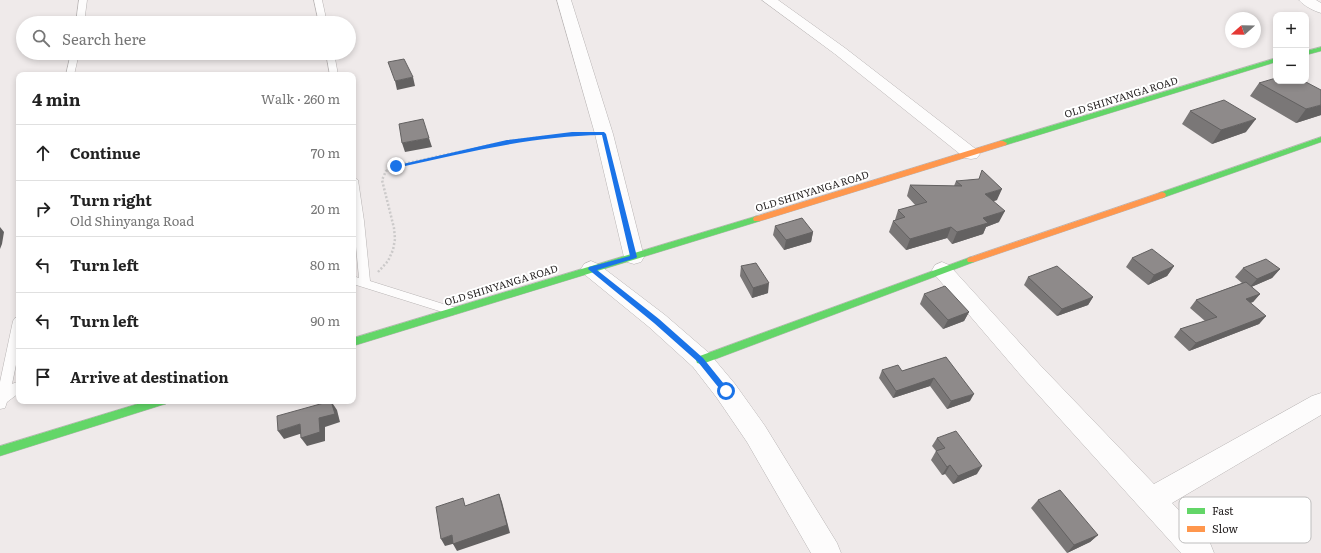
<!DOCTYPE html>
<meta charset="utf-8">
<style>
:root{--surface:#fff;--page:#f2f2f2;--text:#222;--muted:#767676;--line:#e0e0e0}
body{margin:0;font-family:Literata,serif;background:var(--page);color:var(--text)}
.controls{position:absolute;right:12px;top:12px;display:grid;overflow:hidden;border-radius:8px;box-shadow:0 2px 6px #0003}
.controls button{width:36px;height:36px;display:grid;place-items:center;padding:0;border:0;border-bottom:1px solid var(--line);background:var(--surface);color:var(--text);font:20px sans-serif}
.compass{position:absolute;left:1225px;top:12px;width:36px;height:36px;border-radius:50%;background:var(--surface);box-shadow:0 2px 6px #0003;rotate:250deg}
.stop{position:absolute;width:12px;height:12px;margin:-9px;border:3px solid #1a73e8;border-radius:50%;background:#fff}
.stop.end{background:#1a73e8;border-color:#fff;box-shadow:0 1px 4px #0008}
.list{margin:0;padding:0;list-style:none}
h2{display:flex;justify-content:space-between;align-items:center;height:52px;margin:0;padding:0 16px;font-size:17px}
h2 small{font-size:13px;font-weight:400;color:var(--muted)}
.list li{display:grid;grid-template-columns:26px 1fr auto;gap:12px;align-items:center;box-sizing:border-box;height:56px;padding:0 16px;border-top:1px solid var(--line)}
.list b{display:block;font-size:15px;white-space:nowrap}
.list p{margin:0;font-size:13px;white-space:nowrap;color:var(--muted)}
.list em{font-size:13px;font-style:normal;color:var(--muted)}
.icon{flex:none;width:22px;height:22px;fill:none;stroke:currentColor;stroke-width:2;stroke-linecap:round;stroke-linejoin:round}
.map{position:relative;flex:none;width:1321px;height:553px;overflow:hidden}
.search{position:absolute;background:var(--surface);box-shadow:0 2px 6px #0003;left:16px;top:16px;width:340px;height:44px;display:flex;align-items:center;gap:10px;box-sizing:border-box;padding:0 14px;border-radius:22px;color:var(--muted);font-size:15px}
.panel{position:absolute;background:var(--surface);box-shadow:0 2px 6px #0003;left:16px;top:72px;width:340px;height:332px;border-radius:8px}
.map>svg:first-child{display:block}
.lines{fill:none;stroke-linecap:round;stroke-linejoin:round}
.lane-casing{stroke:#b8b4b4;stroke-width:1}
.street-casing{stroke:#b8b4b4;stroke-width:1}
.fast-casing{stroke:#b8b4b4;stroke-width:1}
.slow-casing{stroke:#b8b4b4;stroke-width:1}
.path-far1{stroke:#cccaca;stroke-width:2;stroke-dasharray:1.5 1.5;stroke-linecap:butt}
.path{stroke:#cccaca;stroke-width:2.5;stroke-dasharray:2 2;stroke-linecap:butt}
.lane{fill:#fdfcfc;fill-rule:evenodd}
.street{fill:#fdfcfc;fill-rule:evenodd}
.fast{fill:#63d668;fill-rule:evenodd}
.slow{fill:#ff974d;fill-rule:evenodd}
.wall{fill:#7a7777}
.shaded-wall{fill:#636161}
.building{fill:#8e8a8a;stroke:#636161}
.route{fill:#1a73e8}
.labels{text-anchor:middle;stroke-width:4;stroke-linejoin:round;paint-order:stroke}
.street-label{font-size:10px;fill:#272323;stroke:#fff}
.key{fill:#fff;stroke:#bebdbd;stroke-width:1}
.key-label{font-size:11px;fill:#272323}
</style>
<div class="map">
<svg width="1321" height="553" viewBox="0 0 1321 553">
<rect width="100%" height="100%" fill="#efeaea"/>
<g class="lines">
<g class="lane-casing">
<path id="lane" d="M 79,0 L 87,0 L 84,23 L 76,23 Z
M 314,0 L 322,0 L 327,23 L 319,23 Z
M 71,53 L 79,53 L 74,75 L 66,75 Z
M 326,53 L 334,53 L 338,75 L 330,75 Z
M 353,177 L 358,180 L 364,221 L 370,281 L 456,308 L 458,311 L 456,314 L 452,315 L 353,284 L 353,276 L 359,278 L 353,215 Z
M 19,317 L 19,350 L 12,384 L 19,381 L 19,393 L 7,402 L 5,408 L 0,409 L 0,382 L 13,321 L 15,318 Z"/>
</g>
<g class="street-casing">
<path id="street" d="M 557,0 L 571,0 L 613,134 L 644,257 L 641,262 L 634,264 L 627,262 L 624,257 L 595,134 Z
M 762,0 L 778,0 L 845,48 L 977,150 L 980,154 L 977,158 L 971,159 L 965,158 L 835,54 Z
M 1299,0 L 1316,0 L 1321,3 L 1321,13 C 1314,11 1304,6 1299,0 Z
M 591,261 L 598,264 L 665,315 L 709,353 L 735,384 L 765,426 L 837,543 L 841,553 L 811,553 L 747,442 L 717,398 L 693,367 L 649,327 L 584,274 L 581,269 L 584,264 Z
M 942,262 L 949,265 L 1040,365 L 1154,484 L 1312,396 L 1321,393 L 1321,415 L 1172,503 L 1210,543 L 1214,553 L 1181,553 L 1024,379 L 935,275 L 932,270 L 935,265 Z"/>
</g>
<g class="fast-casing">
<path id="fast" d="M 1321,47 L 1321,51 L 1306,55 L 1306,51 Z
M 1276,58 L 1276,62 L 1006,145 L 1003,145 L 999,143 L 1000,141 Z
M 1321,137 L 1321,142 L 1165,197 L 1162,198 L 1158,195 L 1159,193 Z
M 757,216 L 760,217 L 761,219 L 760,221 L 353,346 L 353,338 Z
M 971,257 L 974,258 L 975,260 L 974,262 L 705,363 L 701,364 L 697,363 L 696,360 L 697,357 Z
M 147,401 L 167,401 L 166,404 L 162,405 L 0,456 L 0,446 Z"/>
</g>
<g class="slow-casing">
<path id="slow" d="M 1000,141 L 1003,141 L 1007,143 L 1006,145 L 760,221 L 754,221 L 753,219 L 754,217 Z
M 1162,192 L 1165,193 L 1166,195 L 1165,197 L 974,262 L 968,262 L 967,260 L 968,258 Z"/>
</g>
<path class="path-far1" d="M 509,141 L 539,137 L 585,134"/>
<path class="path" d="M 378,272 L 388,261 L 393,250 L 395,239 L 394,228 L 382,180 L 386,171 L 403,164 L 514,140"/>
<use href="#lane" class="lane"/>
<use href="#street" class="street"/>
<use href="#fast" class="fast"/>
<use href="#slow" class="slow"/>
</g>
<path class="wall" d="M 1259,83 L 1321,115 L 1296,123 L 1250,96 Z
M 1190,111 L 1246,132 L 1212,144 L 1182,124 Z
M 956,181 L 997,200 L 994,201 L 999,222 L 986,227 L 983,234 L 952,244 L 947,238 L 906,250 L 889,232 L 893,221 L 895,220 L 898,210 L 916,206 L 907,196 L 910,185 L 954,186 Z
M 775,226 L 813,232 L 811,242 L 784,250 L 773,235 Z
M 1132,258 L 1174,266 L 1167,276 L 1148,285 L 1126,267 Z
M 741,266 L 768,293 L 752,298 L 740,276 Z
M 1243,268 L 1280,269 L 1272,278 L 1251,287 L 1260,294 L 1253,302 L 1250,303 L 1266,316 L 1259,324 L 1189,351 L 1174,337 L 1180,329 L 1205,321 L 1190,308 L 1196,300 L 1242,283 L 1235,277 Z
M 1028,277 L 1093,297 L 1088,305 L 1057,316 L 1024,285 Z
M 924,294 L 969,312 L 964,321 L 943,329 L 920,304 Z
M 946,357 L 970,401 L 947,409 L 930,386 L 893,398 L 879,378 L 882,370 L 902,371 Z
M 937,438 L 977,474 L 953,484 L 945,474 L 942,475 L 931,460 L 936,451 L 932,446 Z
M 1038,500 L 1098,535 L 1090,542 L 1067,553 L 1031,508 Z"/>
<path class="shaded-wall" d="M 413,77 L 415,86 L 397,90 L 395,81 Z
M 1321,105 L 1321,115 L 1296,123 L 1306,109 Z
M 1256,119 L 1246,132 L 1212,144 L 1221,130 Z
M 429,138 L 432,147 L 405,152 L 402,143 Z
M 1002,189 L 997,200 L 980,205 L 985,194 Z
M 1005,211 L 999,222 L 986,227 L 983,234 L 952,244 L 957,232 L 983,218 Z
M 0,227 L 4,232 L 2,244 L 0,249 Z
M 951,227 L 947,238 L 906,250 L 910,239 Z
M 813,232 L 811,242 L 784,250 L 786,240 Z
M 1174,266 L 1167,276 L 1148,285 L 1154,275 Z
M 1280,269 L 1272,278 L 1249,288 L 1257,279 Z
M 769,283 L 768,293 L 752,298 L 753,288 Z
M 1260,294 L 1253,302 L 1238,307 L 1246,299 Z
M 1093,297 L 1088,305 L 1057,316 L 1062,309 Z
M 969,312 L 964,321 L 943,329 L 948,320 Z
M 1266,316 L 1259,324 L 1189,351 L 1196,343 Z
M 934,378 L 930,386 L 893,398 L 896,391 Z
M 974,394 L 970,401 L 947,409 L 951,401 Z
M 331,401 L 337,410 L 340,422 L 325,427 L 325,441 L 307,446 L 301,438 Z
M 300,424 L 306,432 L 284,439 L 278,431 Z
M 950,465 L 945,474 L 942,475 L 947,467 Z
M 982,466 L 977,474 L 953,484 L 958,476 Z
M 499,494 L 502,502 L 510,533 L 457,551 L 453,544 Z
M 452,535 L 456,543 L 445,546 L 441,539 Z
M 1098,535 L 1090,542 L 1067,553 L 1074,545 Z"/>
<path class="building" d="M 404,59 L 413,77 L 395,81 L 388,62 Z
M 1276,78 L 1276,81 L 1304,81 L 1321,90 L 1321,105 L 1306,109 L 1259,83 Z
M 1224,100 L 1256,119 L 1221,130 L 1190,111 Z
M 423,119 L 429,138 L 402,143 L 399,124 Z
M 982,170 L 1002,189 L 985,194 L 1005,211 L 983,218 L 988,223 L 957,232 L 951,227 L 910,239 L 893,221 L 905,217 L 898,210 L 927,202 L 910,185 L 962,186 L 956,181 L 979,179 Z
M 802,218 L 813,232 L 786,240 L 775,226 Z
M 1152,249 L 1174,266 L 1154,275 L 1132,258 Z
M 1266,259 L 1280,269 L 1257,279 L 1243,268 Z
M 756,263 L 769,283 L 753,288 L 741,266 Z
M 1057,266 L 1093,297 L 1062,309 L 1028,277 Z
M 1246,282 L 1260,294 L 1246,299 L 1266,316 L 1196,343 L 1180,329 L 1217,317 L 1196,300 Z
M 945,286 L 969,312 L 948,320 L 924,294 Z
M 946,357 L 974,394 L 951,401 L 934,378 L 896,391 L 882,370 L 898,365 L 902,371 Z
M 331,401 L 335,414 L 319,418 L 320,432 L 301,438 L 300,424 L 278,431 L 277,416 Z
M 956,431 L 982,466 L 958,476 L 950,465 L 947,467 L 936,451 L 945,448 L 937,438 Z
M 1060,490 L 1098,535 L 1074,545 L 1038,500 Z
M 499,494 L 507,525 L 453,544 L 452,535 L 441,539 L 436,507 L 463,498 L 465,506 Z"/>
<path class="route" d="M 572,132 L 604,132 L 606,134 L 637,257 L 636,258 L 597,270 L 659,319 L 703,358 L 728,389 L 728,393 L 723,393 L 698,362 L 654,323 L 588,269 L 589,267 L 630,256 L 602,135 C 532,136 464,153 396,168 L 394,166 L 507,140 Z"/>
<g class="labels">
<g class="street-label">
<text transform="translate(1121 97) rotate(-17)" y="4">OLD SHINYANGA ROAD</text>
<text transform="translate(812 191) rotate(-17)" y="4">OLD SHINYANGA ROAD</text>
<text transform="translate(501 285) rotate(-17)" y="4">OLD SHINYANGA ROAD</text>
</g>
</g>
<rect x="1179" y="497" width="132" height="46" rx="6" class="key"/>
<rect x="1187" y="508" width="18" height="6" fill="#63d668"/>
<rect x="1187" y="526" width="18" height="6" fill="#ff974d"/>
<g class="key-label">
<text x="1212" y="515">Fast</text>
<text x="1212" y="533">Slow</text>
</g>
</svg>
<div class="controls">
<button>+</button>
<button>−</button>
</div>
<svg class="compass" viewBox="-18 -18 36 36"><path d="M0-13l5 13h-10z" fill="#e53935"/><path d="M0 13l5-13h-10z" fill="#767676"/></svg>
<div class="stop" style="left:726px;top:391px"></div>
<div class="stop end" style="left:396px;top:166px"></div>
<div class="search"><svg class="icon" aria-label="search" viewBox="0 0 24 24"><circle cx="10" cy="10" r="6"/><path d="M15 15l6 6"/></svg>Search here</div>
<section class="panel">
<h2>4 min<small>Walk · 260 m</small></h2>
<ul class="list">
<li><svg class="icon" aria-label="ahead" viewBox="0 0 24 24"><path d="M12 20V5M6 11l6-6 6 6"/></svg><div><b>Continue</b></div><em>70 m</em></li>
<li><svg class="icon" aria-label="right" viewBox="0 0 24 24"><path d="M7 20v-9h11M14 6l5 5-5 5"/></svg><div><b>Turn right</b><p>Old Shinyanga Road</p></div><em>20 m</em></li>
<li><svg class="icon" aria-label="left" viewBox="0 0 24 24"><path d="M17 20v-9H6M10 6l-5 5 5 5"/></svg><div><b>Turn left</b></div><em>80 m</em></li>
<li><svg class="icon" aria-label="left" viewBox="0 0 24 24"><path d="M17 20v-9H6M10 6l-5 5 5 5"/></svg><div><b>Turn left</b></div><em>90 m</em></li>
<li><svg class="icon" aria-label="arrive" viewBox="0 0 24 24"><path d="M6 21V4h12l-3 4 3 4H6"/></svg><div><b>Arrive at destination</b></div></li>
</ul>
</section>
</div>
